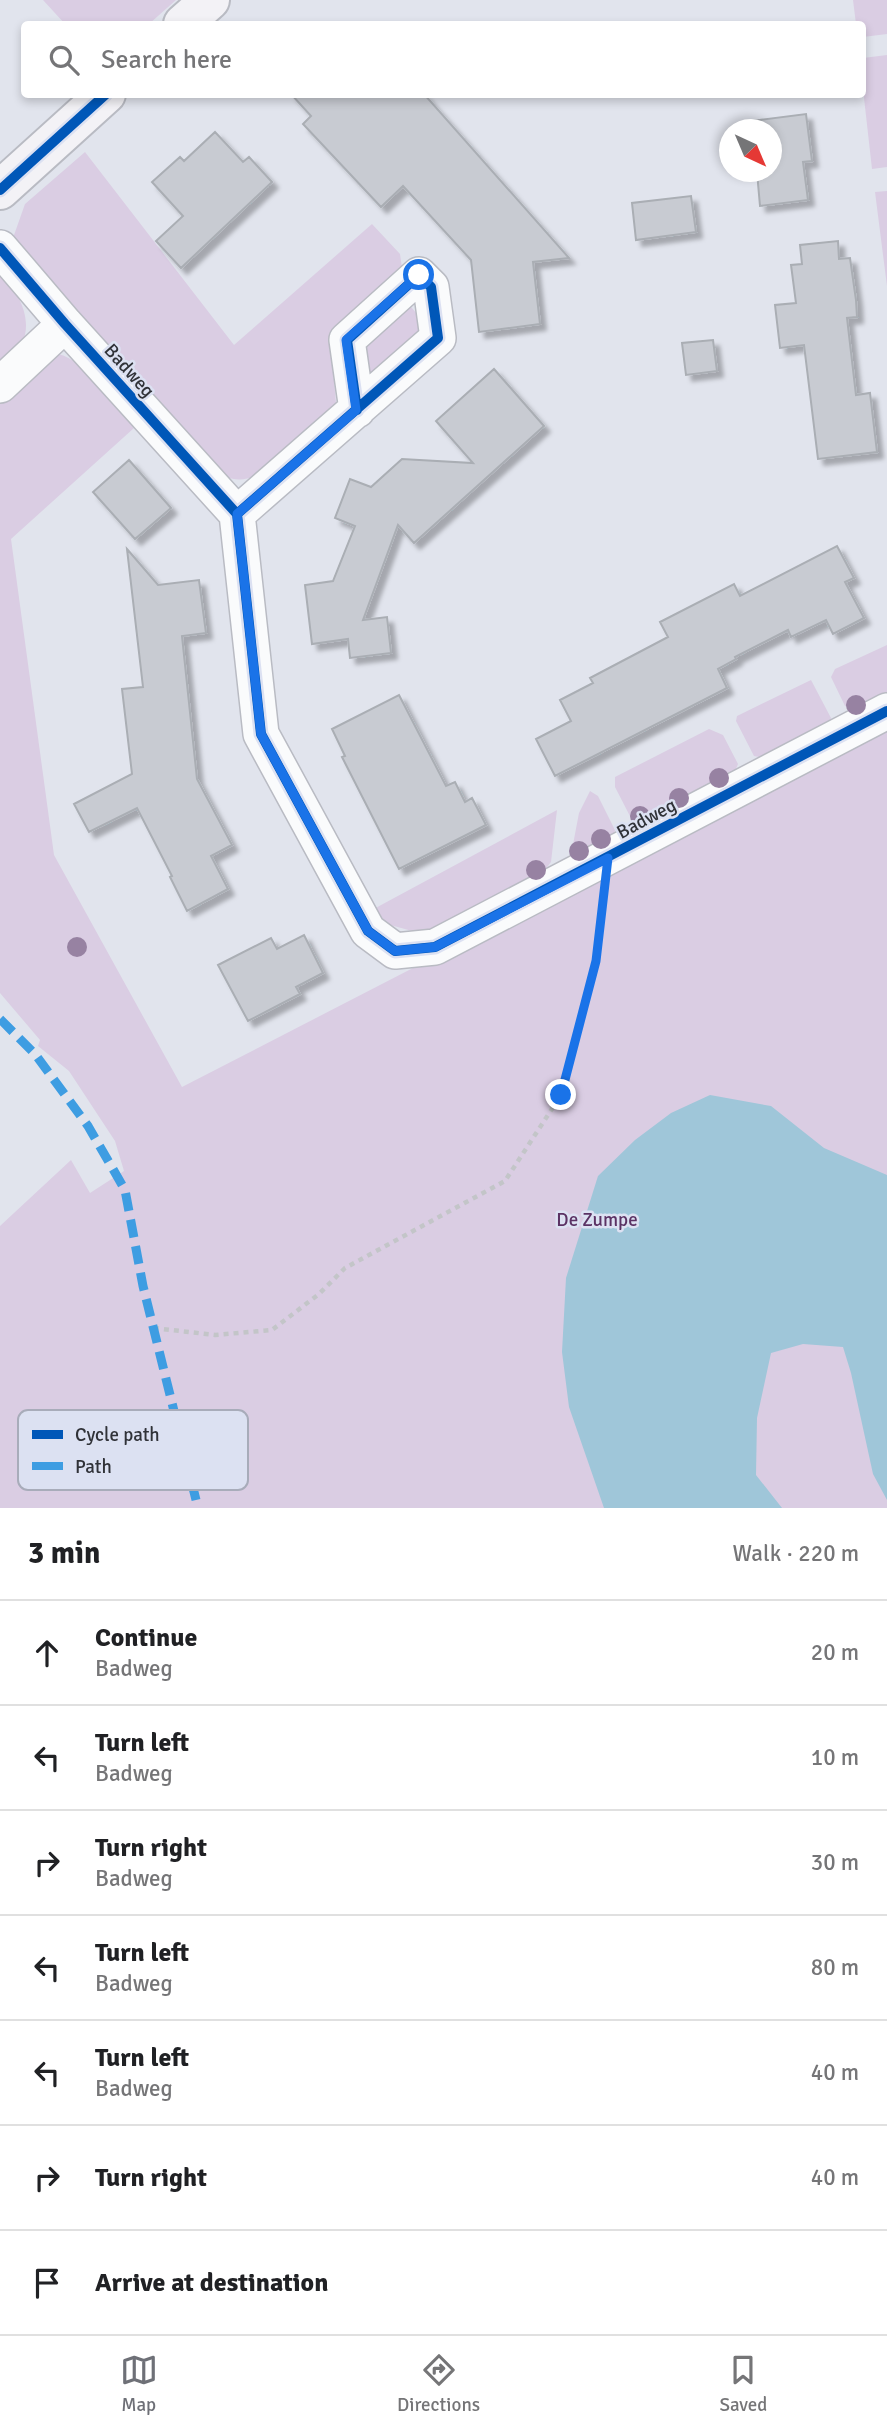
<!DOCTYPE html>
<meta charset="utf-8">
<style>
:root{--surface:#fff;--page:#f2f2f2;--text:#202124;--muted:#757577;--line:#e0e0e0;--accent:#6e7077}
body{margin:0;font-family:Signika,sans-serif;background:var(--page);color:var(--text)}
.compass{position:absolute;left:719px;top:119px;width:63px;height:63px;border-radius:50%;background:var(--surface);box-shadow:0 4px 10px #0003;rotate:136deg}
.stop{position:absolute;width:21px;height:21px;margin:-16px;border:5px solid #1a73e8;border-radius:50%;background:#fff}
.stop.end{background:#1a73e8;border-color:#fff;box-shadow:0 2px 7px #0008}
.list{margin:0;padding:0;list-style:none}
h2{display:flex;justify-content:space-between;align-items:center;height:91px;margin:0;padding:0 28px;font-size:30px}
h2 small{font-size:23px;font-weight:400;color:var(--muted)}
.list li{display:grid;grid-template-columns:46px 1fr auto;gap:21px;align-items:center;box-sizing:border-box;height:105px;padding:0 28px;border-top:2px solid var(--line)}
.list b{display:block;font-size:26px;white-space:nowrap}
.list p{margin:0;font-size:23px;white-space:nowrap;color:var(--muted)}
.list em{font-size:23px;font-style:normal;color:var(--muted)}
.icon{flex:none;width:38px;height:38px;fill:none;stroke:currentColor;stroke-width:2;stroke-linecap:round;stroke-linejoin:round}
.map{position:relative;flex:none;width:887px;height:1508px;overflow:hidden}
.search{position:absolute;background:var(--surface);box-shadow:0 4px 10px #0003;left:21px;right:21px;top:21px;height:77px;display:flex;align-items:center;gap:18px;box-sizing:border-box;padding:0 24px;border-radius:7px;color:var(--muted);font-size:26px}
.sheet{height:826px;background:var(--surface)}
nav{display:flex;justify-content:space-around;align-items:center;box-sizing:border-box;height:98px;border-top:2px solid var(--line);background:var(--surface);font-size:19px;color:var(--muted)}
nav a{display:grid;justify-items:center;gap:4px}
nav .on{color:var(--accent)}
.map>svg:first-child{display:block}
.green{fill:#dacde3}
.water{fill:#9fc6d9}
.building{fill:#c8cbd2;stroke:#aaaeb4;stroke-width:2;filter:url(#shadow)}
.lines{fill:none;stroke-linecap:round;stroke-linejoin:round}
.street-casing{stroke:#b9bbc3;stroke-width:38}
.secondary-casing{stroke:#b9bbc3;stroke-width:42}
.path{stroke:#c3c5c8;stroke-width:4.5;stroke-dasharray:5 5;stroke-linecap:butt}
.street{stroke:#fafbfc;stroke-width:35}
.secondary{stroke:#f3f2f6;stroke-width:38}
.quiet{stroke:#3e9de2;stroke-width:9;stroke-dasharray:18 9;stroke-linecap:butt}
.cycleway-casing{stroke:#dce1f2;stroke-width:15}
.cycleway{stroke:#0057b8;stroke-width:10}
.tree{fill:#9782a2}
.route{stroke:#1a73e8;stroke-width:9}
.labels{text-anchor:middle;stroke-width:5;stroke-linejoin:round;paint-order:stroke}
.street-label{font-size:19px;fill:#303238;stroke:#dce1f2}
.park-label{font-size:19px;fill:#5b3264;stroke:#dce1f2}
.key{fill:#dce1f2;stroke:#a8acba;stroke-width:2}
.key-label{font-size:19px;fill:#303238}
</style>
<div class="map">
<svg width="887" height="1508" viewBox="0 0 887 1508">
<defs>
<filter id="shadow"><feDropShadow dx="6" dy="6" stdDeviation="2" flood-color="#0004"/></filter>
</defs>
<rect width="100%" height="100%" fill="#e1e4ed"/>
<path class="green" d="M 43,0 L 176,0 L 149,24 L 65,24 Z
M 853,0 L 887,0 L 887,34 L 863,37 L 862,24 L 856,24 Z
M 887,55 L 887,167 L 872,169 L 863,89 L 863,58 Z
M 85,152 L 234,345 L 372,224 L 400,254 L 403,275 L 330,338 L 336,403 L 334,409 L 262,474 C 242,482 229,482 212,468 L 13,238 L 25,204 Z
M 887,191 L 887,286 L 875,192 Z
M 0,272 C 17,291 34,317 22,344 C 18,354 7,363 0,371 Z
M 399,307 L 411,307 L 425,323 L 425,334 L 363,389 L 355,346 Z
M 58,354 C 86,360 115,406 134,428 L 11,539 L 54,855 L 182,1087 L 782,778 L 887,729 L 887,1508 L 0,1508 L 0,1226 L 71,1160 L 90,1193 L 124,1171 L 115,1141 L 69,1071 L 38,1046 L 40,1040 L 0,993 L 0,398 Z
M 887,645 L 887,696 L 863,713 L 845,706 L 831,677 L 835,669 Z
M 811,680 L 831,718 L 826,734 L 774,760 L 754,756 L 736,721 L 737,716 Z
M 709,729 L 723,735 L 738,764 L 730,783 L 645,825 L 633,822 L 615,787 L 615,777 Z
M 590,791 L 598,796 L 615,830 L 613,842 L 578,859 L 571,855 L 579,813 Z
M 557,810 L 551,862 L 537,880 L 430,936 L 376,921 L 370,911 Z"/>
<path class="water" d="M 710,1095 L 771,1106 L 824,1148 L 887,1175 L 887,1500 L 873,1474 L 851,1373 L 843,1347 L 803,1344 L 771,1353 L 757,1418 L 756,1475 L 782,1508 L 604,1508 L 569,1407 L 562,1352 L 566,1278 L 598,1176 L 635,1140 L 671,1113 Z"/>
<path class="building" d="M 291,94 L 424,94 L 569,258 L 533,262 L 540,324 L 479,332 L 471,260 L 403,186 L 381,207 L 303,124 L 311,116 Z
M 806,114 L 812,161 L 803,162 L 808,200 L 760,206 L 757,172 L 772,172 L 772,130 L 752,130 L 751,121 Z
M 215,132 L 243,162 L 249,157 L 272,182 L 181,268 L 156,241 L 183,216 L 152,182 L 180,157 L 184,161 Z
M 691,196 L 696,232 L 636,240 L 632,203 Z
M 838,241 L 839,259 L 850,258 L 856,300 L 857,317 L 847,318 L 856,395 L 870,393 L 877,452 L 818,459 L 804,345 L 780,348 L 775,305 L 796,303 L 791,265 L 802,264 L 800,245 Z
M 713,340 L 717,371 L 686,375 L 682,343 Z
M 494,369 L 544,426 L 414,543 L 398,525 L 363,620 L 387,617 L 391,653 L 350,658 L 348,639 L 312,644 L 305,585 L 333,581 L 355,526 L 335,518 L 350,479 L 371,487 L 402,459 L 473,463 L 436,421 Z
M 129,460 L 171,508 L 135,539 L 93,492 Z
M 837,546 L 854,578 L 845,582 L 864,618 L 833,634 L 826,620 L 791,637 L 788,630 L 735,657 L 736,659 L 718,669 L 727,688 L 555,776 L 536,739 L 571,721 L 560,700 L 593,683 L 590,678 L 668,637 L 660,622 L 734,584 L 740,596 Z
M 127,549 L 158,585 L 199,580 L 206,633 L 182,636 L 197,779 L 232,845 L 211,856 L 228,889 L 187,911 L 170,877 L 172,876 L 137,808 L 89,832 L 74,804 L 132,774 L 122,689 L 143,687 Z
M 399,695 L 446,786 L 455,782 L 465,802 L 472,798 L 486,825 L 399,869 L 342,757 L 345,756 L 332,729 Z
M 304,935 L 323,973 L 296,987 L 300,994 L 248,1021 L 218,965 L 271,938 L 277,949 Z"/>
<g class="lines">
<g class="street-casing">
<path id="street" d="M 0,248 L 65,324 L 237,514 L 261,734 L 368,931 L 395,951 L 435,947 L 887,711
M 0,385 L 65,324
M 237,514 L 438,338 L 431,287 L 419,275 L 347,340 L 357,410"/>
</g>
<g class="secondary-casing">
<path id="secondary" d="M 183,24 L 210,0
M 0,190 L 106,94"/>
</g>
<path class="path" d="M 154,1328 L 215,1335 L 272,1330 L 319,1294 L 345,1268 L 505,1181 L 561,1095 L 595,961 L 603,900"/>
<use href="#street" class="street"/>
<use href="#secondary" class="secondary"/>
<path class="quiet" d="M 0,1019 L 35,1054 L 88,1126 L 125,1190 L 143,1286 L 198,1508"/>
<g class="cycleway-casing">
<path id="cycleway" d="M 0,190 L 106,94
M 0,248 L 65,324 L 237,514 L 261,734 L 368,931 L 395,951 L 435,947 L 887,711
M 237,514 L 438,338 L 431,287 L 419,275 L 347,340 L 357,410"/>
</g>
<use href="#cycleway" class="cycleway"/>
</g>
<g class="tree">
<circle cx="856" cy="705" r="10"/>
<circle cx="719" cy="778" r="10"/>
<circle cx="679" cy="798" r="10"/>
<circle cx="640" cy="816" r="10"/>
<circle cx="601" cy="839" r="10"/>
<circle cx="579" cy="851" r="10"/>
<circle cx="536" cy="870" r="10"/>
<circle cx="77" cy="947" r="10"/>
</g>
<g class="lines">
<path class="route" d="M 419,275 L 346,340 L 356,410 L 237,514 L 261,734 L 368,931 L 395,951 L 435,947 L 608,858 L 596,961 L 561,1095"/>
</g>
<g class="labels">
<g class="street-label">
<text transform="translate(130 370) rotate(48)" y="7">Badweg</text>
<text transform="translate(646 818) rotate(-28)" y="7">Badweg</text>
</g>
<g class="park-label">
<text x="597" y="1226">De Zumpe</text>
</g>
</g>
<rect x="18" y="1410" width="230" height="80" rx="10" class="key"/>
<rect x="32" y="1430" width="31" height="9" fill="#0057b8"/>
<rect x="32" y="1462" width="31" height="8" fill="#3e9de2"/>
<g class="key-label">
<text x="75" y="1441">Cycle path</text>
<text x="75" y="1473">Path</text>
</g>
</svg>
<svg class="compass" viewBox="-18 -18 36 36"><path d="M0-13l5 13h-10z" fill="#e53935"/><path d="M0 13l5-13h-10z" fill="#757577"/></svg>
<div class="stop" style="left:419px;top:275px"></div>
<div class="stop end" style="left:561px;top:1095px"></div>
<div class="search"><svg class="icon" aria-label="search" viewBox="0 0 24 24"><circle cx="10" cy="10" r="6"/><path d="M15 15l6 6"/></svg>Search here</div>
</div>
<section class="sheet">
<h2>3 min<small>Walk · 220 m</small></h2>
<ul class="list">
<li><svg class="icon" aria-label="ahead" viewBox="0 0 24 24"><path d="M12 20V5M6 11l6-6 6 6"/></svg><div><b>Continue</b><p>Badweg</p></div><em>20 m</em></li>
<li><svg class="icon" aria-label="left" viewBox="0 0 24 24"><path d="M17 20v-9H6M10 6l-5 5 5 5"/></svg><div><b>Turn left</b><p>Badweg</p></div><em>10 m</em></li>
<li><svg class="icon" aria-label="right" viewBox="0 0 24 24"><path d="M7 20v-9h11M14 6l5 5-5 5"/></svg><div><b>Turn right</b><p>Badweg</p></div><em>30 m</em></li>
<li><svg class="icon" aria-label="left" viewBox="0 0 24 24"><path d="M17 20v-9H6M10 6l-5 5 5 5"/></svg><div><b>Turn left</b><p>Badweg</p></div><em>80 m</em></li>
<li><svg class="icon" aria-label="left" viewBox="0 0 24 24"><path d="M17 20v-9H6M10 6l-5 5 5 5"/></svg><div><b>Turn left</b><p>Badweg</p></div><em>40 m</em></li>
<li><svg class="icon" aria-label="right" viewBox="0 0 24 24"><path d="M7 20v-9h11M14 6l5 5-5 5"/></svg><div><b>Turn right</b></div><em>40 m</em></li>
<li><svg class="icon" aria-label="arrive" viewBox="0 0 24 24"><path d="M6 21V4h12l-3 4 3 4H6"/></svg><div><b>Arrive at destination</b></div></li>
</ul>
</section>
<nav>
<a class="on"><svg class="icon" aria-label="map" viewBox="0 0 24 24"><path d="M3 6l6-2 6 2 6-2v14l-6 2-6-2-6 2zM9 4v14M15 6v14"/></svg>Map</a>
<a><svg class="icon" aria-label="directions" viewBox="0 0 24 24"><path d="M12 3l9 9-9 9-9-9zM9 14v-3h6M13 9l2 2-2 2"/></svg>Directions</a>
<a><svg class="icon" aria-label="saved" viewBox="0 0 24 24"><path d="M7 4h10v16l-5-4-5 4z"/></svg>Saved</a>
</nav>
